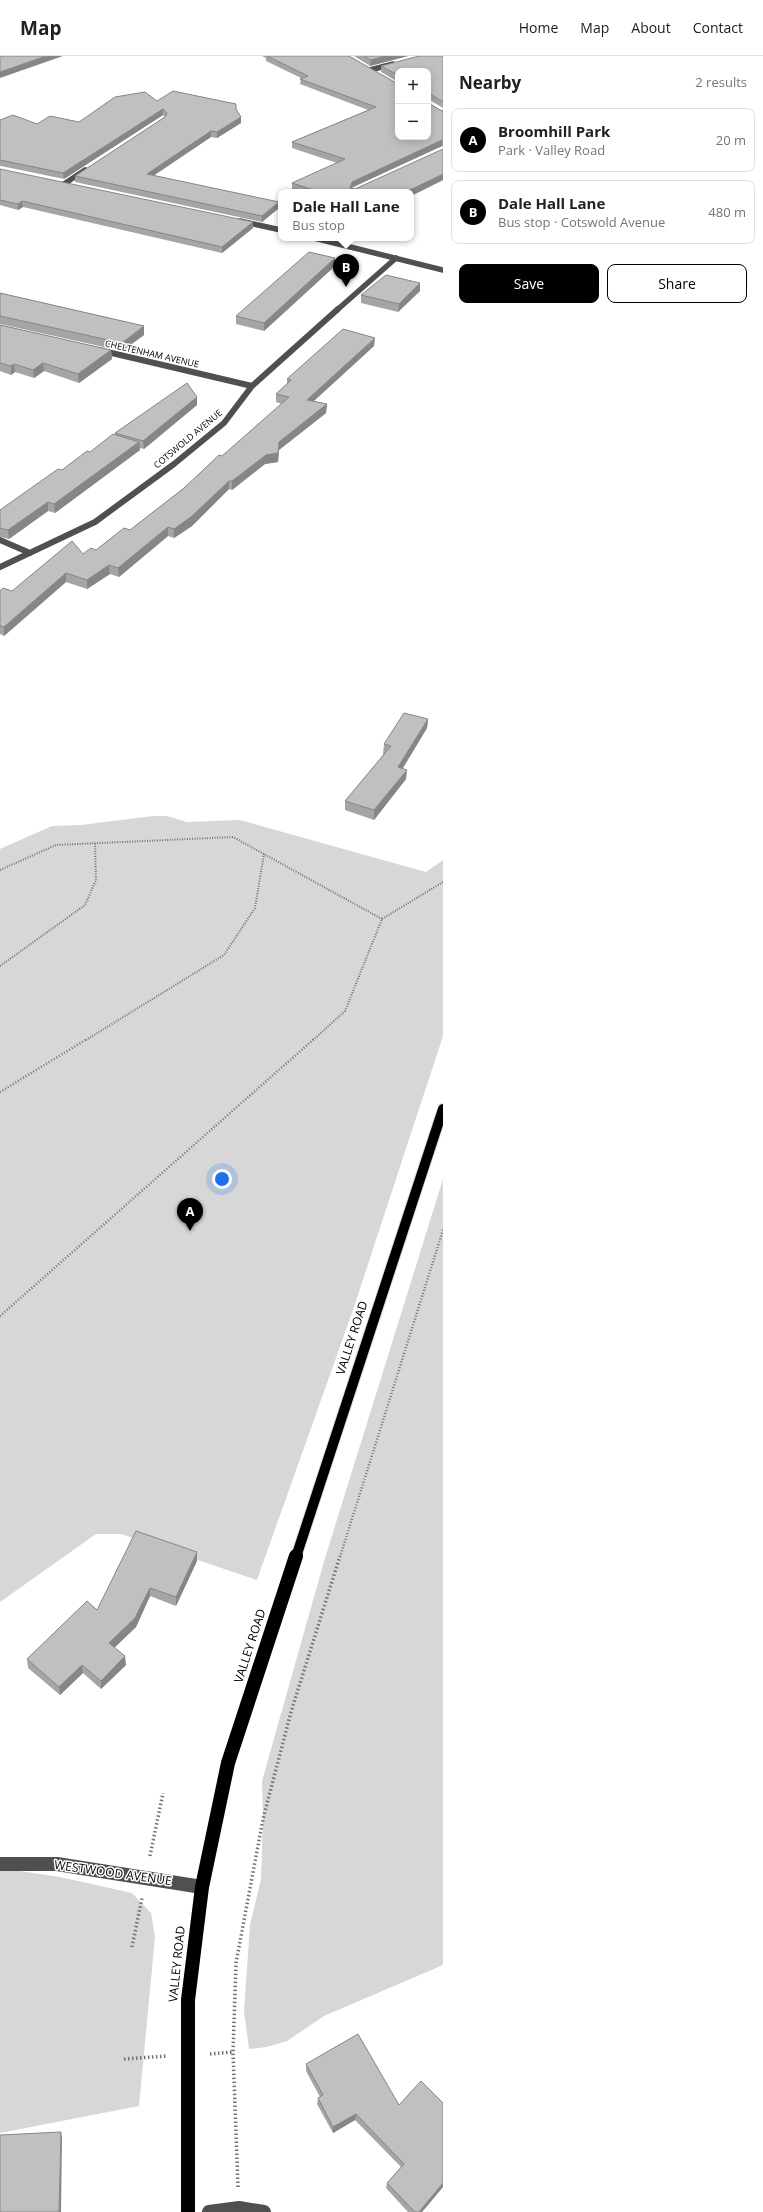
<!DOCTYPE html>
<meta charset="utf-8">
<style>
:root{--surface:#fff;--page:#f2f2f2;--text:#202124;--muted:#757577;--line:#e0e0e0;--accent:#000}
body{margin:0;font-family:"Open Sans",sans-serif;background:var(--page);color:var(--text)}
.controls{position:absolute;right:12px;top:12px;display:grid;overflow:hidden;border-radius:8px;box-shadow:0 2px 10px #0003}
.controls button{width:36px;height:36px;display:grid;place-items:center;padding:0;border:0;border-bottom:1px solid var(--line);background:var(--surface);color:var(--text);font:20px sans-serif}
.you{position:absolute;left:222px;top:1123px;width:14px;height:14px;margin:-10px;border:3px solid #fff;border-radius:50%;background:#1a73e8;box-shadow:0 0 0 6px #1a73e833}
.badge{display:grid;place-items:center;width:26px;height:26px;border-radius:50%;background:var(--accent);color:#fff;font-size:13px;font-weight:700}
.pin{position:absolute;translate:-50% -33px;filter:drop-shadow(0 1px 2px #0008)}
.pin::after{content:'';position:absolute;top:21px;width:14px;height:12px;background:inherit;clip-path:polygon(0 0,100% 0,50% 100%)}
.popup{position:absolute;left:278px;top:133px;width:136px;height:52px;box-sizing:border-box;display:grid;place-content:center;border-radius:8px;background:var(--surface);filter:drop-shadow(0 1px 3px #0005);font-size:13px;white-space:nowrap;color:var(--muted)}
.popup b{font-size:15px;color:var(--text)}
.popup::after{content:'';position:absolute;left:50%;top:100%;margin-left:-8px;border:8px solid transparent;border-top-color:var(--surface)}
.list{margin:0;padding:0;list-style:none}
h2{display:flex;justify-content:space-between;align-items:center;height:52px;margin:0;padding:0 16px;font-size:17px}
h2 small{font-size:13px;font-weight:400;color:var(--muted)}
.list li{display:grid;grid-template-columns:26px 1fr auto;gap:12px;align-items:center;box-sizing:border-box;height:64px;margin:0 8px 8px;padding:0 8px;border:1px solid var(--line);border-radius:8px}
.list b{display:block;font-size:15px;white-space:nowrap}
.list p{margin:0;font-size:13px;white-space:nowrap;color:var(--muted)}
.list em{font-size:13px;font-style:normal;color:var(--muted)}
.actions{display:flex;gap:8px;padding:12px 16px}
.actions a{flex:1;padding:9px 0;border:1px solid var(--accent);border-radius:8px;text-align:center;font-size:14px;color:var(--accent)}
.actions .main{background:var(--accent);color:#fff}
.map{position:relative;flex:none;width:443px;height:2156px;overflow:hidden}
header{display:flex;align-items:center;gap:24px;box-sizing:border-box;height:56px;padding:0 20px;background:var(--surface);border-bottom:1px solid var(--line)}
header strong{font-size:19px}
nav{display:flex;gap:22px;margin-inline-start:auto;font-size:14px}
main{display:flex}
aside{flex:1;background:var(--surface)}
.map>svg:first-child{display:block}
.green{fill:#d7d7d7}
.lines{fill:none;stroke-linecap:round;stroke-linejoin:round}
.major-far1-casing{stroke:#dbdbdb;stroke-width:12}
.major-casing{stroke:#dbdbdb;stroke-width:14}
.path-far2{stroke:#727272;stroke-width:2;stroke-dasharray:1 1.5;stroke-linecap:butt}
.path-far1{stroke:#727272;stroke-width:2.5;stroke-dasharray:1 2;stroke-linecap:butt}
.path{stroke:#727272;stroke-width:3.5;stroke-dasharray:1.5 2.5;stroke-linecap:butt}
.minor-far2{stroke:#505050;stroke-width:5.5}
.minor-far1{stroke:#505050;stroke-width:6}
.minor{stroke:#505050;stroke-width:14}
.major-far1{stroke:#000;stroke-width:10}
.major{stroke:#000;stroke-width:14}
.wall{fill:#a5a5a5}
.shaded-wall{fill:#868686}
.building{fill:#c0c0c0;stroke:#868686}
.labels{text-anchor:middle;stroke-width:3;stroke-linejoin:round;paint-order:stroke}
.far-street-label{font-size:9px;fill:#000;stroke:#fff}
.near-street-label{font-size:12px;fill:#000;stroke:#fff}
</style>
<header>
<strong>Map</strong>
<nav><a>Home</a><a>Map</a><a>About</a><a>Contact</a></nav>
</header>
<main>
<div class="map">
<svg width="443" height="2156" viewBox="0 0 443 2156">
<rect width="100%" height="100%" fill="#fff"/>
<path class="green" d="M 153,760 L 167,760 L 187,766 L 240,764 L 426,816 L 443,804 L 443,980 L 353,1254 L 257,1524 L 121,1478 L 96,1478 L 0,1546 L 0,793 L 52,770 L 81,769 Z
M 443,1123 L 443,1909 L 324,1960 L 287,1985 L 267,1991 L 249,1993 L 244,1955 L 250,1869 L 261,1823 L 263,1763 L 262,1725 L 325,1502 Z
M 0,1812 L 60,1821 L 132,1837 L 151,1857 L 155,1881 L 139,2050 L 0,2077 Z"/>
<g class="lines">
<g class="major-far1-casing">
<path id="major-far1" d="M 296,1501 L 443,1053"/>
</g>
<g class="major-casing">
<path id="major" d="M 188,2156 L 188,1944 L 202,1831 L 228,1707 L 296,1500"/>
</g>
<path class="path-far2" d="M 0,814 L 56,789 L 233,781 L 382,863
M 0,910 L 85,849 L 96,824 L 95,787
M 86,984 L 224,899 L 255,852 L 264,798
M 313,984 L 345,955 L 382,863 L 443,826"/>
<path class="path-far1" d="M 0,1036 L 87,983
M 0,1260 L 314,983
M 340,1501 L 443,1174"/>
<path class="path" d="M 150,1800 L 163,1737
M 132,1891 L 142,1842
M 210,1998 L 233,1996
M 124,2003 L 167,2000
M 238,2131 L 233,1996 L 236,1907 L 263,1763 L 291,1656 L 340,1500"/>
<path class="minor-far2" d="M 370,14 L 393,8
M 64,128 L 85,114
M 240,165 L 281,174
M 314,182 L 443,214
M 337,254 L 396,202"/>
<path class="minor-far1" d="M 99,294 L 252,330
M 0,484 L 30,497
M 0,511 L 95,466 L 174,408 L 224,367 L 252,330 L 338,253"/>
<path class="minor" d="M 0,1808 L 57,1808 L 202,1831
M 209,2156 L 239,2152 L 264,2156"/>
<use href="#major-far1" class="major-far1"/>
<use href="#major" class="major"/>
</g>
<path class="wall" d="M 262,0 L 349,0 L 442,55 L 443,54 L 443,91 L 442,90 L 351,132 L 355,133 L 443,124 L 411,140 L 411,136 L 300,136 L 292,133 L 292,127 L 337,107 L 292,92 L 292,86 L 368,54 L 300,28 L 301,22 L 266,5 L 266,2 Z
M 354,0 L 408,0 L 370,10 Z
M 443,0 L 443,52 L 430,44 L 398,15 L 398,26 L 381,16 L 381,10 Z
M 157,45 L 236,53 L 241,67 L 217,82 L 211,81 L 153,120 L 279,152 L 262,166 L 75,126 L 75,120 L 165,61 L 163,59 L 64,123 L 1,110 L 0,110 L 0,64 L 37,68 L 79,66 Z
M 0,113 L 253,172 L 222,197 L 23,151 L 18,154 L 0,149 Z
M 335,202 L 335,210 L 264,275 L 236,268 L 236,260 Z
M 420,235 L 398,256 L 361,247 L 361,239 Z
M 0,237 L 144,270 L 144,279 L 122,295 L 0,268 Z
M 0,269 L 111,294 L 112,303 L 79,327 L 44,315 L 34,322 L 15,316 L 11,319 L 0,315 Z
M 374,290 L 314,345 L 327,348 L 326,357 L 279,394 L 278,406 L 265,408 L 232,434 L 229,433 L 192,470 L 174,482 L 168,480 L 119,521 L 110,518 L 87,533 L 66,526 L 4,580 L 0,578 L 0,535 L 12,535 L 83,498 L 96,494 L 130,474 L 184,432 L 222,400 L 282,348 L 276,346 L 276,338 L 287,328 L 287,323 Z
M 197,341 L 197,349 L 144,393 L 140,392 L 140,394 L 55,457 L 48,455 L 9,483 L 0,481 L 0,454 L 90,396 L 115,379 L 115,377 Z
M 428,663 L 427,672 L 403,712 L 406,723 L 374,764 L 345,754 L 345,745 L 384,698 L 383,698 L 384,688 Z
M 197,1505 L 176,1550 L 150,1540 L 136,1571 L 114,1592 L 126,1609 L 101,1633 L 83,1617 L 60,1639 L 28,1612 L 27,1603 L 97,1554 Z
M 306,2008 L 399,2049 L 443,2047 L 443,2131 L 422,2156 L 408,2156 L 386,2132 L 387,2127 L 401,2111 L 355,2064 L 333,2077 L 317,2048 L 318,2042 L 320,2041 L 306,2015 Z"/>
<path class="shaded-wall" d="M 46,0 L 63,0 L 0,22 L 0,16 Z
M 385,0 L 408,0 L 370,10 L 371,4 Z
M 430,38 L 430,44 L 428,45 L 428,39 Z
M 163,53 L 163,59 L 64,123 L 63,117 Z
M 241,61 L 241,67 L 217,82 L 217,76 Z
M 211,75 L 211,81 L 147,124 L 147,118 Z
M 442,84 L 442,90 L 351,132 L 350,132 L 352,126 Z
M 443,118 L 443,124 L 411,140 L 411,136 L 406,136 Z
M 22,145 L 23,151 L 18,154 L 18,148 Z
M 279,146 L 279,152 L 262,166 L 262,160 Z
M 253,166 L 253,172 L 222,197 L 222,191 Z
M 335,202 L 335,210 L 264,275 L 264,267 Z
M 420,227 L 420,235 L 398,256 L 399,248 Z
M 144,270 L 144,279 L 122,295 L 122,287 Z
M 375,282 L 374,290 L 306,352 L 307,344 Z
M 111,294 L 112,303 L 79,327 L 78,318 Z
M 43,307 L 44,315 L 34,322 L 33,314 Z
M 14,308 L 15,316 L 11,319 L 11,310 Z
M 197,341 L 197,349 L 144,393 L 143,385 Z
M 327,348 L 326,357 L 279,394 L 278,406 L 265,408 L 232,434 L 232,425 L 279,386 Z
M 139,386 L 140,394 L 55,457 L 54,448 Z
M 229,425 L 229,433 L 192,470 L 174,482 L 174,473 Z
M 48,446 L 48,455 L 9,483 L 8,474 Z
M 168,471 L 168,480 L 119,521 L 118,512 Z
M 109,509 L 110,518 L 87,533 L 87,524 Z
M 66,517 L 66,526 L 4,580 L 4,571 Z
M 428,663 L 427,672 L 398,720 L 398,711 Z
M 407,714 L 406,723 L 374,764 L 374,754 Z
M 197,1496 L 197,1505 L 176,1550 L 176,1541 Z
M 150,1532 L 150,1540 L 136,1571 L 110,1596 L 109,1587 Z
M 125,1600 L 126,1609 L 101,1633 L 101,1625 Z
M 82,1609 L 83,1617 L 60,1639 L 59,1631 Z
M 356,2058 L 355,2064 L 333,2077 L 333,2071 Z
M 61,2076 L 62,2082 L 61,2156 L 59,2156 Z
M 443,2127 L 443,2131 L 422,2156 L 419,2156 Z"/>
<path class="building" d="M 4,0 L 46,0 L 0,16 L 0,1 Z
M 267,0 L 349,0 L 398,28 L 398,81 L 428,81 L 428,47 L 442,55 L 443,54 L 443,84 L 442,84 L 352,126 L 350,132 L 355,133 L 443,93 L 443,118 L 406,136 L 319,136 L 292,127 L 345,103 L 292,86 L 376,51 L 300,23 L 308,20 Z
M 364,0 L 385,0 L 371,4 Z
M 419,0 L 443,0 L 443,46 L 430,38 L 428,39 L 428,15 L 398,15 L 398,19 L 381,10 Z
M 173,35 L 236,48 L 236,53 L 241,61 L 217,76 L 211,75 L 147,118 L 279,146 L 262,160 L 75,120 L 165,61 L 167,57 L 163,53 L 63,117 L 0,104 L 0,64 L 13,59 L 37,68 L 50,60 L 79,66 L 115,41 L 145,36 L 157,45 Z
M 0,113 L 253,166 L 222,191 L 22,145 L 18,148 L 0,144 Z
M 309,196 L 335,202 L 264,267 L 236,260 Z
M 386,219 L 420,227 L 399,248 L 361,239 Z
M 0,237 L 144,270 L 122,287 L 0,260 Z
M 0,269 L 111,294 L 78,318 L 43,307 L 33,314 L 14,308 L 11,310 L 0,307 Z
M 343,273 L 375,282 L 307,344 L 327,348 L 279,386 L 278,397 L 266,399 L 232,425 L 229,425 L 191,461 L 174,473 L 168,471 L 118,512 L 109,509 L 87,524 L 66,517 L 4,571 L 0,570 L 0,535 L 3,532 L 12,535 L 72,485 L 83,498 L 91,492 L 96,494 L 124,472 L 130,474 L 184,432 L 219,399 L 222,400 L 289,341 L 276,338 L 291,324 L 287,323 Z
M 187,327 L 197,341 L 143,385 L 115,377 Z
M 113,378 L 139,386 L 54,448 L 48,446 L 8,474 L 0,472 L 0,454 L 58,413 L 62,414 L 87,395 L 90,396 Z
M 404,657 L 428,663 L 398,711 L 407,714 L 374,754 L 345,745 L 391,690 L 384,688 Z
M 136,1475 L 197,1496 L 176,1541 L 150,1532 L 135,1562 L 109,1587 L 125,1600 L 101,1625 L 82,1609 L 59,1631 L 27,1603 L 87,1545 L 97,1554 Z
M 358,1978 L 399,2049 L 421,2025 L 443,2047 L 443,2127 L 419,2156 L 415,2156 L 387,2127 L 404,2108 L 356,2058 L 333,2071 L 318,2042 L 323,2039 L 306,2008 Z
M 61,2076 L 59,2156 L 0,2156 L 0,2079 Z"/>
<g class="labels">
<g class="far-street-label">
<text transform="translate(152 298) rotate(13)" y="3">CHELTENHAM AVENUE</text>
<text transform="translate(188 383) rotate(-40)" y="3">COTSWOLD AVENUE</text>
</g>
<g class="near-street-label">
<text transform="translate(352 1282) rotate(-72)" y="4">VALLEY ROAD</text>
<text transform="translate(250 1590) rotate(-72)" y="4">VALLEY ROAD</text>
<text transform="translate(113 1817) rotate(8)" y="4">WESTWOOD AVENUE</text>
<text transform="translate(177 1908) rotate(-84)" y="4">VALLEY ROAD</text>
</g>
</g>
</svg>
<div class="controls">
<button>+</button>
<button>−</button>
</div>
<div class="you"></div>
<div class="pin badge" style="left:190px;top:1175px">A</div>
<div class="pin badge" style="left:346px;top:231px">B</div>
<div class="popup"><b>Dale Hall Lane</b>Bus stop</div>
</div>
<aside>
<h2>Nearby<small>2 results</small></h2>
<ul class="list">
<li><span class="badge">A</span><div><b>Broomhill Park</b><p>Park · Valley Road</p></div><em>20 m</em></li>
<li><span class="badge">B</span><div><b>Dale Hall Lane</b><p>Bus stop · Cotswold Avenue</p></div><em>480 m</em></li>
</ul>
<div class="actions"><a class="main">Save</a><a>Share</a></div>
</aside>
</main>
